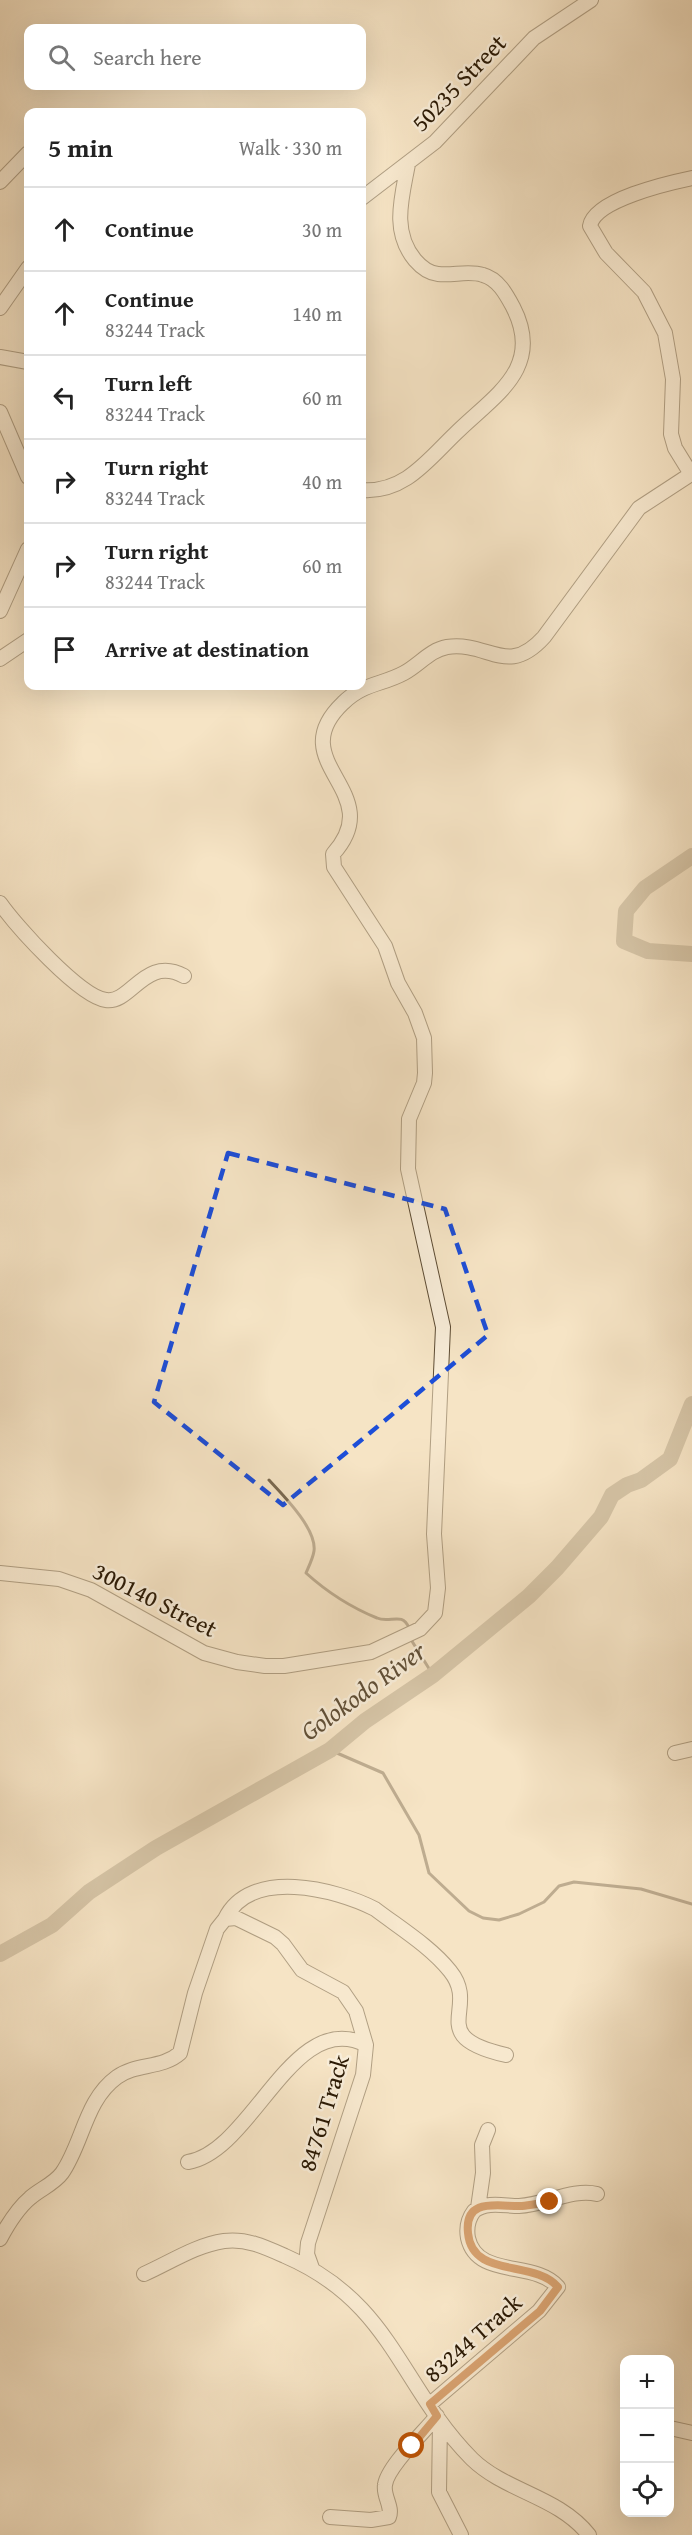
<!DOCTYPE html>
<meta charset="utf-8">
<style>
:root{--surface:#fff;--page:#f6f6f6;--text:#222;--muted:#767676;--line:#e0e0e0}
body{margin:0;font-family:"Gentium Book Plus",serif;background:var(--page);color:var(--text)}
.controls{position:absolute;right:18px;bottom:18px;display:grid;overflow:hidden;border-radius:12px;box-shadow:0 6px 24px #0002}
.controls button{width:54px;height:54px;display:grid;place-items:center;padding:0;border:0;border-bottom:2px solid var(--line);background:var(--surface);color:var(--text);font:30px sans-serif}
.stop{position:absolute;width:18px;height:18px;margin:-14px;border:4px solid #b45309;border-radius:50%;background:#fff}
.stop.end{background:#b45309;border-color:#fff;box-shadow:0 2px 6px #0008}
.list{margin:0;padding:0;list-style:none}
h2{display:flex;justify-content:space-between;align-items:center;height:78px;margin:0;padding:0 24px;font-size:26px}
h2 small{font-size:20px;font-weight:400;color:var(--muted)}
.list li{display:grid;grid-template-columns:39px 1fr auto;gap:18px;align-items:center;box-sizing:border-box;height:84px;padding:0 24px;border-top:2px solid var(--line)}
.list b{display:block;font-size:22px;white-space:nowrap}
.list p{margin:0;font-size:20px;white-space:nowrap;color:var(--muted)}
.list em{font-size:20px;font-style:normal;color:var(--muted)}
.icon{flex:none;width:33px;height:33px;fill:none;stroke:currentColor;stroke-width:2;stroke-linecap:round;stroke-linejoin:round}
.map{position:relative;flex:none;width:692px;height:2535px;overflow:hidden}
.search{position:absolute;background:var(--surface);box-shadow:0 6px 24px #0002;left:24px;top:24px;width:342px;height:66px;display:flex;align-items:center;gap:15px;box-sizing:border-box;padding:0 21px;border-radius:12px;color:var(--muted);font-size:22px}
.panel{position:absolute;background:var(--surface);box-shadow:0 6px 24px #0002;left:24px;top:108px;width:342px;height:582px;border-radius:12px}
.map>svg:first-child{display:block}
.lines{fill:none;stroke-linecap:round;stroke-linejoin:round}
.stream{stroke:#7a6950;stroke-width:3}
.river{stroke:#b09f83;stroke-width:16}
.minor-casing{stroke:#5d4c34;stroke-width:16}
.minor{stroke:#f8edd9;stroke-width:14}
.route{stroke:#b45309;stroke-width:8}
.marked{fill:none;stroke:#1d4ed8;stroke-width:4.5;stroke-dasharray:12 8;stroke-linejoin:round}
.labels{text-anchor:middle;stroke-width:5;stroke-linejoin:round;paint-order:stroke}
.street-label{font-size:24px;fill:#2a1904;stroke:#f8edd9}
.water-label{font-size:26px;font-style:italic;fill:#604f37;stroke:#f8edd9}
</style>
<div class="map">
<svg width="692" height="2535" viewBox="0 0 692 2535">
<rect width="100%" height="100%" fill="#f5e4c5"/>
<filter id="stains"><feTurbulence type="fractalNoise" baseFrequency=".00333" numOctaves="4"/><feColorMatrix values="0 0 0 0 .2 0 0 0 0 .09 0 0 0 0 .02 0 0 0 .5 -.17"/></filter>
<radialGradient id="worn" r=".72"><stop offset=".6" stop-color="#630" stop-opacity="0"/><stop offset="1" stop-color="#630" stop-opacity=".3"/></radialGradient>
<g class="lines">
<path class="stream" d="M 269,1480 C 283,1495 317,1529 314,1551 C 313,1558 309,1566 306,1573 C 327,1592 350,1607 377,1618 C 390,1624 402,1611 409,1628
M 410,1638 L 433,1675
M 330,1750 L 383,1773 L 419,1835 L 429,1873 L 469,1911 L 483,1918 L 499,1920 L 519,1914 L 544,1902 L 559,1886 L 574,1882 L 641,1889 L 692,1904"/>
<path class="river" d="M 692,856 L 645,888 L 626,911 L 624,941 L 648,951 L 692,954
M 0,1954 L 52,1925 L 89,1892 L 156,1848 L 330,1750 L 365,1721 L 433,1675 L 529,1596 L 557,1568 L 601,1517 L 612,1495 L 627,1485 L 641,1480 L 670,1459 L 692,1404"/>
<g class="minor-casing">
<path id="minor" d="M 0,182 L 28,153
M 362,198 L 435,142 L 534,38 L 591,0
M 0,308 L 28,268
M 0,357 L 28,362
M 0,412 L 28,477
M 362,490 C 404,493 427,461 455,434 C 493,396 545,369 513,307 C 506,294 498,279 483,275 C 468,270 453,276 438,274 C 428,273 421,267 415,260 C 391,231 402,197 408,164
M 0,611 L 28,549
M 0,659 L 28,640
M 0,903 C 16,926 80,997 106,1000 C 131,1004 145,955 184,976
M 0,1573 L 59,1579 L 91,1590 L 204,1653 L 237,1662 L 265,1666 L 284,1666 L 371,1652 L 420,1629 L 435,1613 L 438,1588 L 434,1534 L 443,1327 L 408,1169 L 409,1119 L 424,1083 L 425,1073 L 424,1038 L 415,1013 L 398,983 L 385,946 L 334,867 L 333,854 C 390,791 280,763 343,703 C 363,683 382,685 404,673 C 419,665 430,650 447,647 C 489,641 507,678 544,637 L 639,508 L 691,474 L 675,448 L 671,434 L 673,379 L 665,333 L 644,292 L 606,253 L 590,226 C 594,200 668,183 692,178
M 675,1753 L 692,1749
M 225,1919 C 250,1867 336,1889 375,1909 C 400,1928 431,1947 450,1971 C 481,2009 423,2036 506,2055
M 188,2162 C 253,2151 293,2007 366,2045
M 478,2208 L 483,2173 L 482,2145 L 488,2130
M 0,2239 C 8,2224 17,2209 30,2198 C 40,2189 54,2184 62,2173 C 83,2143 85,2100 117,2077 C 136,2063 162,2069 180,2053 L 195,1993 L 217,1929 L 225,1919 L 236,1918 L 275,1937 L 283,1944 L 302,1970 L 343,1992 L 356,2011 L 366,2045 L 363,2075 L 308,2243 L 307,2254 L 312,2268
M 144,2274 C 169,2263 196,2245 224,2241 C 246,2238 265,2247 285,2256 C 392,2302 399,2385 472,2459 C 506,2492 558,2496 589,2535
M 430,2404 L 539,2311 L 558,2287 C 535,2260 477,2279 468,2238 C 466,2227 468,2219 474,2211 C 487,2201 504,2206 519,2206 C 545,2205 573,2188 597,2194
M 440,2421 L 439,2492 L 461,2535
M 670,2428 L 692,2433
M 330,2517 L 371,2520 L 389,2517 C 393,2507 383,2496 385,2485 C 387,2467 424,2432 437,2416"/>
</g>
<use href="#minor" class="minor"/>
</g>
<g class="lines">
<path class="route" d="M 412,2446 L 437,2416 L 430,2404 L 540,2311 L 558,2287 C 534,2259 472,2279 468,2233 C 464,2196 500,2207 522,2206 C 531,2205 541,2203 550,2202"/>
</g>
<path d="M0 0H692V2535H0ZM 228,1153 L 445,1209 L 488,1335 L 283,1505 L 154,1402 Z" fill="#f5e4c5" fill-opacity=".55" fill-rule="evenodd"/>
<path class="marked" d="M 228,1153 L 445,1209 L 488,1335 L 283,1505 L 154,1402 Z"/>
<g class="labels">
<g class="street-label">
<text transform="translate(459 83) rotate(-46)" y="8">50235 Street</text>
<text transform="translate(155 1600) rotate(27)" y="8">300140 Street</text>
<text transform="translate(324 2113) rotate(-73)" y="8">84761 Track</text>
<text transform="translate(473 2338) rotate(-41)" y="8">83244 Track</text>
</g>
<g class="water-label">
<text transform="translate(363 1691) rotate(-36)" y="9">Golokodo River</text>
</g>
</g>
<rect width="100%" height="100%" filter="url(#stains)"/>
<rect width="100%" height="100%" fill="url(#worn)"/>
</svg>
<div class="controls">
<button>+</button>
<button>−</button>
<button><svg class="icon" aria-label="locate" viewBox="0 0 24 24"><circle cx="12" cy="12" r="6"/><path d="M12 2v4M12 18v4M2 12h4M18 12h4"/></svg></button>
</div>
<div class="stop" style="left:412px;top:2446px"></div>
<div class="stop end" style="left:550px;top:2202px"></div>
<div class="search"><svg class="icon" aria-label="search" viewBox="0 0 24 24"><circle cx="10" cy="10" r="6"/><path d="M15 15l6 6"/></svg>Search here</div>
<section class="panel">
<h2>5 min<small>Walk · 330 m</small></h2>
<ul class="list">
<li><svg class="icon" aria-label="ahead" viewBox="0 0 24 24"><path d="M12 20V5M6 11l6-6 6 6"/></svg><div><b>Continue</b></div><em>30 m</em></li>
<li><svg class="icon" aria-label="ahead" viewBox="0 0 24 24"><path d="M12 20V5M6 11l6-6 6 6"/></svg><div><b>Continue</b><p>83244 Track</p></div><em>140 m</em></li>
<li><svg class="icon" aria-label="left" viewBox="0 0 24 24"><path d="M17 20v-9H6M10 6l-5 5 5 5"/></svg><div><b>Turn left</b><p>83244 Track</p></div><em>60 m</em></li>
<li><svg class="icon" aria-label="right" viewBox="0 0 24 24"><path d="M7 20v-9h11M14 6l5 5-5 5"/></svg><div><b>Turn right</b><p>83244 Track</p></div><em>40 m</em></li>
<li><svg class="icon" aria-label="right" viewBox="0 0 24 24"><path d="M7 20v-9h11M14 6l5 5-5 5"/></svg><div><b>Turn right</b><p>83244 Track</p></div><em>60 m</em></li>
<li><svg class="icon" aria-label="arrive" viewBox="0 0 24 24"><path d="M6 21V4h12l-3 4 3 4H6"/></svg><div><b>Arrive at destination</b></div></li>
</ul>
</section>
</div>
